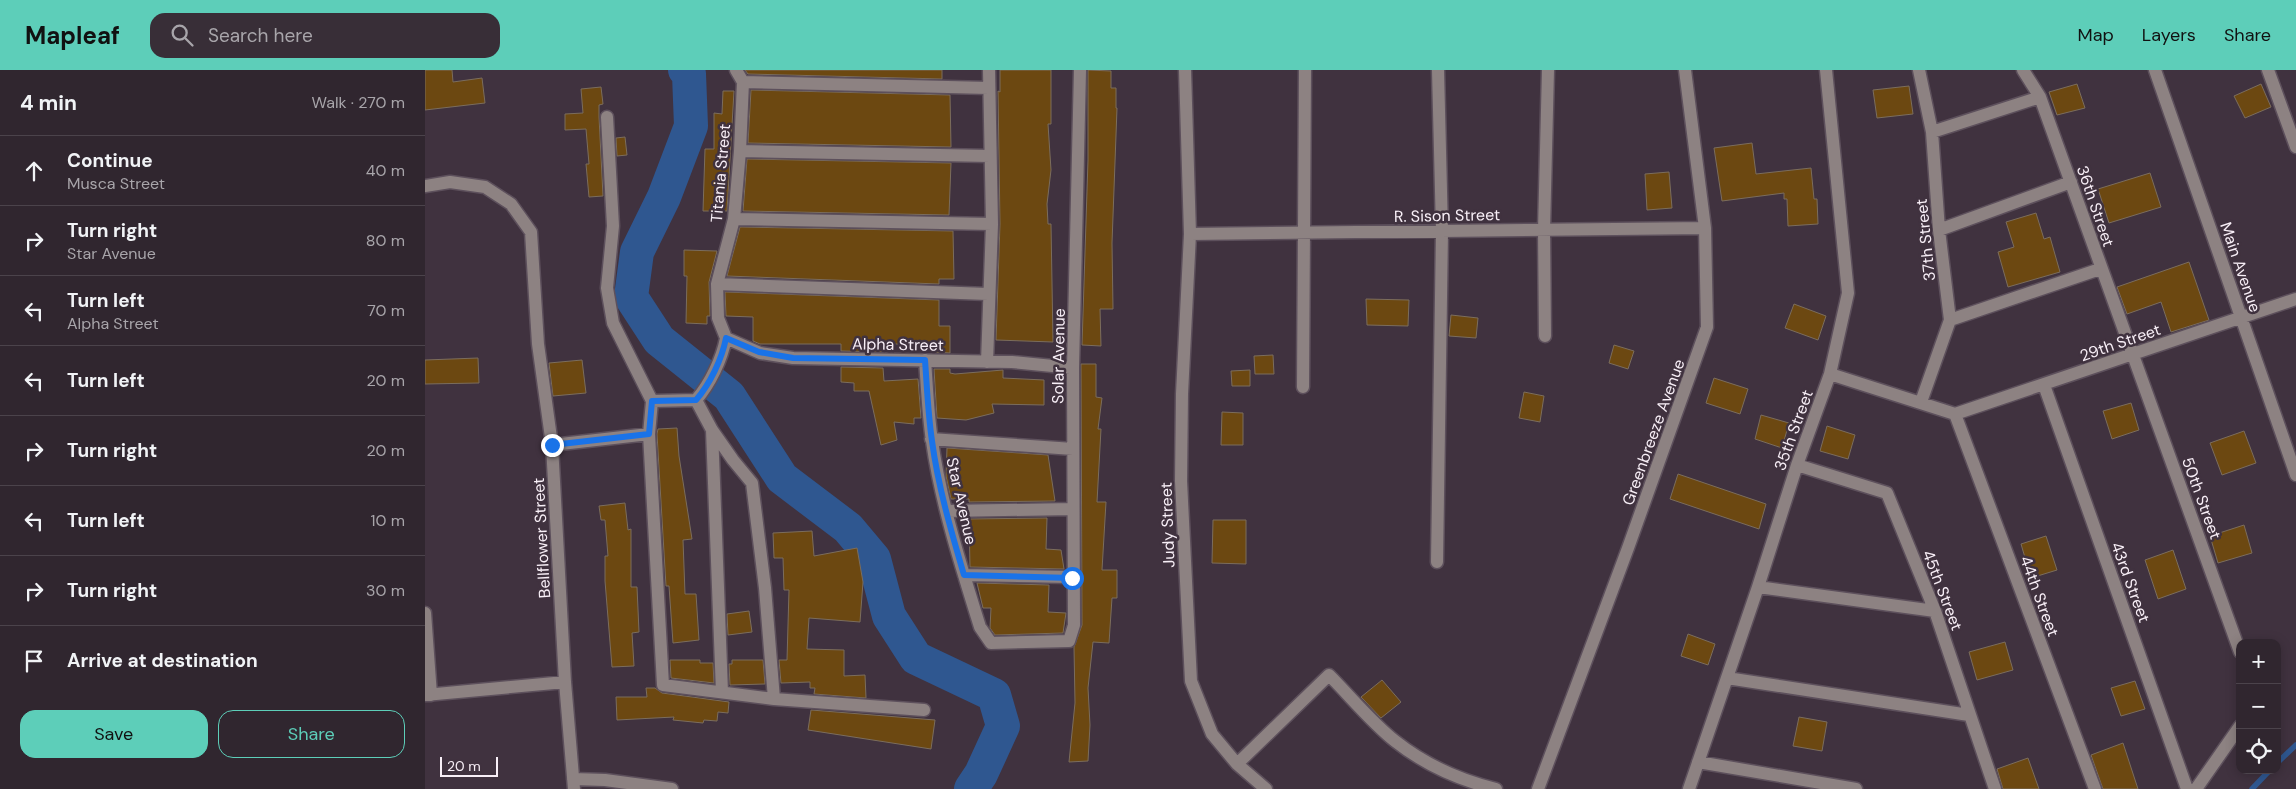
<!DOCTYPE html>
<meta charset="utf-8">
<style>
:root{--surface:#30262f;--page:#382e37;--text:#f1f3f6;--muted:#a8a5aa;--line:#4b434b;--accent:#5dceb9}
body{margin:0;font-family:"DM Sans",sans-serif;background:var(--page);color:var(--text)}
.controls{position:absolute;right:15px;bottom:15px;display:grid;overflow:hidden;border-radius:10px;box-shadow:0 2px 12px #0003}
.controls button{width:45px;height:45px;display:grid;place-items:center;padding:0;border:0;border-bottom:1px solid var(--line);background:var(--surface);color:var(--text);font:25px sans-serif}
.scale{position:absolute;left:15px;bottom:12px;width:58px;box-sizing:border-box;padding-left:5px;border:2px solid #f8eff7;border-top:0;font-size:14px;line-height:18px;white-space:nowrap;color:#f8eff7;-webkit-text-stroke:4px #40323f;paint-order:stroke}
.stop{position:absolute;width:15px;height:15px;margin:-11px;border:4px solid #1a73e8;border-radius:50%;background:#fff}
.stop.end{background:#1a73e8;border-color:#fff;box-shadow:0 1px 5px #0008}
.list{margin:0;padding:0;list-style:none}
h2{display:flex;justify-content:space-between;align-items:center;height:65px;margin:0;padding:0 20px;font-size:21px}
h2 small{font-size:16px;font-weight:400;color:var(--muted)}
.list li{display:grid;grid-template-columns:32px 1fr auto;gap:15px;align-items:center;box-sizing:border-box;height:70px;padding:0 20px;border-top:1px solid var(--line)}
.list b{display:block;font-size:19px;white-space:nowrap}
.list p{margin:0;font-size:16px;white-space:nowrap;color:var(--muted)}
.list em{font-size:16px;font-style:normal;color:var(--muted)}
.actions{display:flex;gap:10px;padding:15px 20px}
.actions a{flex:1;padding:11px 0;border:1px solid var(--accent);border-radius:15px;text-align:center;font-size:18px;color:var(--accent)}
.actions .main{background:var(--accent);color:#111}
.icon{flex:none;width:28px;height:28px;fill:none;stroke:currentColor;stroke-width:2;stroke-linecap:round;stroke-linejoin:round}
.map{position:relative;flex:none;width:1871px;height:719px;overflow:hidden}
header{display:flex;align-items:center;gap:30px;box-sizing:border-box;height:70px;padding:0 25px;background:var(--accent);color:#111}
header strong{font-size:24px}
nav{display:flex;gap:28px;margin-inline-start:auto;font-size:18px}
.search{width:350px;height:45px;background:var(--page);display:flex;align-items:center;gap:12px;box-sizing:border-box;padding:0 18px;border-radius:15px;color:var(--muted);font-size:19px}
main{display:flex}
aside{flex:1;background:var(--surface)}
.map>svg:first-child{display:block}
.lines{fill:none;stroke-linecap:round;stroke-linejoin:round}
.stream{stroke:#2f5790;stroke-width:5.5}
.river{stroke:#2f5790;stroke-width:34}
.building{fill:#6c4811;stroke:#7b6d5d}
.minor-casing{stroke:#5d505c;stroke-width:15}
.minor{stroke:#8d8282;stroke-width:12}
.route{stroke:#1a73e8;stroke-width:6}
.labels{text-anchor:middle;stroke-width:5;stroke-linejoin:round;paint-order:stroke}
.street-label{font-size:16px;fill:#f8eff7;stroke:#40323f}
</style>
<header>
<strong>Mapleaf</strong>
<div class="search"><svg class="icon" aria-label="search" viewBox="0 0 24 24"><circle cx="10" cy="10" r="6"/><path d="M15 15l6 6"/></svg>Search here</div>
<nav><a>Map</a><a>Layers</a><a>Share</a></nav>
</header>
<main>
<aside>
<h2>4 min<small>Walk · 270 m</small></h2>
<ul class="list">
<li><svg class="icon" aria-label="ahead" viewBox="0 0 24 24"><path d="M12 20V5M6 11l6-6 6 6"/></svg><div><b>Continue</b><p>Musca Street</p></div><em>40 m</em></li>
<li><svg class="icon" aria-label="right" viewBox="0 0 24 24"><path d="M7 20v-9h11M14 6l5 5-5 5"/></svg><div><b>Turn right</b><p>Star Avenue</p></div><em>80 m</em></li>
<li><svg class="icon" aria-label="left" viewBox="0 0 24 24"><path d="M17 20v-9H6M10 6l-5 5 5 5"/></svg><div><b>Turn left</b><p>Alpha Street</p></div><em>70 m</em></li>
<li><svg class="icon" aria-label="left" viewBox="0 0 24 24"><path d="M17 20v-9H6M10 6l-5 5 5 5"/></svg><div><b>Turn left</b></div><em>20 m</em></li>
<li><svg class="icon" aria-label="right" viewBox="0 0 24 24"><path d="M7 20v-9h11M14 6l5 5-5 5"/></svg><div><b>Turn right</b></div><em>20 m</em></li>
<li><svg class="icon" aria-label="left" viewBox="0 0 24 24"><path d="M17 20v-9H6M10 6l-5 5 5 5"/></svg><div><b>Turn left</b></div><em>10 m</em></li>
<li><svg class="icon" aria-label="right" viewBox="0 0 24 24"><path d="M7 20v-9h11M14 6l5 5-5 5"/></svg><div><b>Turn right</b></div><em>30 m</em></li>
<li><svg class="icon" aria-label="arrive" viewBox="0 0 24 24"><path d="M6 21V4h12l-3 4 3 4H6"/></svg><div><b>Arrive at destination</b></div></li>
</ul>
<div class="actions"><a class="main">Save</a><a>Share</a></div>
</aside>
<div class="map">
<svg width="1871" height="719" viewBox="0 0 1871 719">
<rect width="100%" height="100%" fill="#40323f"/>
<g class="lines">
<path class="stream" d="M 1852,693 L 1871,675
M 1827,719 L 1845,700"/>
<path class="river" d="M 260,0 L 264,4 L 266,56 L 239,127 L 212,182 L 206,227 L 234,270 L 304,326 L 357,408 L 423,458 L 449,489 L 464,546 L 491,588 L 569,625 L 578,656 L 556,704 L 546,719"/>
</g>
<path class="building" d="M 0,0 L 27,0 L 28,12 L 57,8 L 60,33 L 0,40 Z
M 320,0 L 517,0 L 517,9 L 323,4 Z
M 575,0 L 626,0 L 626,54 L 623,54 L 626,100 L 622,134 L 623,154 L 626,154 L 628,272 L 571,270 L 575,154 L 573,21 L 575,22 Z
M 663,0 L 686,1 L 686,18 L 691,18 L 691,38 L 692,38 L 687,173 L 688,239 L 675,239 L 676,276 L 657,275 L 663,90 Z
M 1652,14 L 1660,38 L 1632,45 L 1624,22 Z
M 1836,14 L 1846,37 L 1820,48 L 1809,26 Z
M 1484,16 L 1488,44 L 1452,48 L 1448,20 Z
M 176,17 L 178,34 L 174,35 L 174,47 L 178,126 L 164,127 L 161,94 L 164,94 L 161,59 L 140,60 L 140,44 L 158,43 L 156,19 Z
M 326,20 L 525,25 L 526,77 L 323,73 Z
M 298,21 L 309,21 L 302,141 L 278,141 L 280,79 L 289,79 L 289,43 L 297,44 Z
M 200,67 L 202,85 L 192,86 L 191,68 Z
M 1327,73 L 1331,104 L 1386,98 L 1389,129 L 1392,129 L 1393,154 L 1363,156 L 1362,129 L 1359,129 L 1359,123 L 1297,131 L 1289,78 Z
M 322,89 L 526,93 L 524,145 L 318,141 Z
M 1244,102 L 1247,138 L 1222,140 L 1220,104 Z
M 1725,103 L 1736,137 L 1684,153 L 1673,119 Z
M 1611,143 L 1619,169 L 1625,167 L 1635,202 L 1583,217 L 1573,182 L 1589,177 L 1581,152 Z
M 315,157 L 528,161 L 529,209 L 514,209 L 514,214 L 302,206 Z
M 259,180 L 292,181 L 284,212 L 285,246 L 282,246 L 282,254 L 261,253 L 262,206 L 259,206 Z
M 1764,192 L 1784,250 L 1746,262 L 1736,232 L 1702,244 L 1692,217 Z
M 300,222 L 514,230 L 514,256 L 525,256 L 525,283 L 509,282 L 508,277 L 488,277 L 488,274 L 457,274 L 457,282 L 416,281 L 416,274 L 335,274 L 328,271 L 328,247 L 301,246 Z
M 941,229 L 984,230 L 983,256 L 942,255 Z
M 1369,234 L 1401,246 L 1393,270 L 1360,258 Z
M 1026,245 L 1053,248 L 1051,268 L 1024,266 Z
M 1189,275 L 1209,281 L 1203,299 L 1184,293 Z
M 848,285 L 849,304 L 830,304 L 829,286 Z
M 53,288 L 54,313 L 0,314 L 0,290 Z
M 157,290 L 161,323 L 128,326 L 124,293 Z
M 656,294 L 671,294 L 671,327 L 677,328 L 673,359 L 676,359 L 672,432 L 681,432 L 677,500 L 692,500 L 692,528 L 687,528 L 684,573 L 668,572 L 663,618 L 665,655 L 663,691 L 644,692 L 650,633 L 649,577 L 657,555 Z
M 416,297 L 458,298 L 459,311 L 493,309 L 496,348 L 489,348 L 489,354 L 469,352 L 472,370 L 456,375 L 444,321 L 429,321 L 429,313 L 416,312 Z
M 509,299 L 525,299 L 525,303 L 530,304 L 578,300 L 578,308 L 619,310 L 619,335 L 567,334 L 569,343 L 541,350 L 512,348 Z
M 825,300 L 825,316 L 807,316 L 806,301 Z
M 1289,308 L 1323,319 L 1315,344 L 1281,333 Z
M 1099,322 L 1119,326 L 1115,352 L 1094,348 Z
M 1706,333 L 1714,360 L 1687,369 L 1678,341 Z
M 797,342 L 818,343 L 818,375 L 796,375 Z
M 1336,345 L 1364,353 L 1357,378 L 1330,369 Z
M 1402,356 L 1430,365 L 1423,389 L 1395,381 Z
M 252,358 L 254,386 L 267,469 L 258,470 L 260,524 L 271,524 L 274,570 L 248,573 L 244,516 L 241,516 L 232,364 L 233,359 Z
M 1819,361 L 1831,393 L 1797,405 L 1785,373 Z
M 522,378 L 623,385 L 630,431 L 544,432 L 544,429 L 526,429 L 521,406 Z
M 1253,404 L 1341,434 L 1334,459 L 1245,429 Z
M 200,433 L 203,460 L 206,459 L 206,517 L 212,517 L 214,562 L 207,563 L 209,596 L 187,597 L 180,511 L 180,486 L 183,486 L 180,450 L 176,450 L 174,436 Z
M 622,448 L 621,479 L 636,480 L 639,499 L 545,497 L 544,449 Z
M 788,450 L 821,450 L 821,494 L 787,493 Z
M 1819,455 L 1827,483 L 1793,493 L 1785,466 Z
M 387,461 L 389,486 L 432,478 L 438,512 L 435,552 L 384,548 L 382,579 L 419,580 L 419,606 L 440,605 L 441,628 L 389,624 L 390,618 L 385,618 L 385,612 L 356,613 L 354,590 L 362,590 L 364,520 L 359,520 L 358,488 L 349,488 L 348,463 Z
M 1621,466 L 1632,500 L 1606,508 L 1596,474 Z
M 1748,480 L 1761,519 L 1733,529 L 1720,490 Z
M 552,513 L 624,515 L 623,542 L 641,543 L 638,563 L 570,565 L 565,558 L 566,538 L 558,538 Z
M 324,541 L 327,562 L 303,565 L 302,544 Z
M 1263,564 L 1290,574 L 1283,595 L 1256,586 Z
M 1580,572 L 1588,600 L 1552,610 L 1544,582 Z
M 245,590 L 275,590 L 275,593 L 288,593 L 289,613 L 246,608 Z
M 307,590 L 338,590 L 340,614 L 305,615 L 304,594 L 307,594 Z
M 957,610 L 976,632 L 956,648 L 936,627 Z
M 1710,611 L 1720,639 L 1696,646 L 1686,618 Z
M 221,618 L 230,618 L 237,623 L 304,632 L 303,643 L 293,642 L 292,651 L 279,650 L 278,653 L 248,650 L 249,647 L 192,650 L 191,627 L 222,627 Z
M 386,640 L 510,650 L 506,679 L 383,660 Z
M 1374,647 L 1402,652 L 1397,681 L 1368,676 Z
M 1698,673 L 1713,719 L 1678,719 L 1666,685 Z
M 1603,688 L 1614,719 L 1578,719 L 1572,699 Z"/>
<g class="lines">
<g class="minor-casing">
<path id="minor" d="M 760,0 L 765,164 L 757,324 L 756,411 L 766,611 L 787,664 L 812,694 L 841,719
M 1494,0 L 1507,62 L 1514,160 L 1525,250 L 1496,332
M 1598,0 L 1615,27 L 1815,582
M 1730,0 L 1871,405
M 1843,0 L 1871,77
M 318,12 L 564,18
M 182,47 L 188,156 L 182,218 L 188,253 L 227,331 L 271,330 C 285,314 297,289 301,268
M 1507,62 L 1615,27
M 315,81 L 565,86
M 0,116 L 25,112 L 60,117 L 86,134 L 106,162 L 113,274 L 127,375 L 140,612 L 149,719
M 309,149 L 567,154
M 1514,160 L 1646,112
M 765,164 L 1280,158
M 292,214 L 563,224
M 1525,250 L 1675,199
M 1120,266 L 1119,160 L 1123,0
M 301,268 L 335,283 L 368,288 L 587,292 L 648,298
M 301,268 L 293,248 L 292,214 L 309,149 L 315,81 L 318,12 L 311,0
M 500,290 C 502,317 503,344 507,371 C 516,434 536,496 555,557 L 566,573 L 644,571 L 649,555 L 648,298 L 655,0
M 562,292 L 567,154 L 564,0
M 1405,304 L 1530,344
M 1619,315 L 1762,719
M 878,317 L 880,0
M 271,330 L 287,360 L 308,390 L 327,413 L 340,518 L 349,629
M 227,331 L 224,364 L 238,615 L 349,629 L 499,640
M 1530,344 L 1670,719
M 1530,344 L 1871,229
M 287,360 L 297,622
M 506,369 L 648,379
M 127,375 L 224,364
M 1372,395 L 1462,423 L 1510,541 L 1570,719
M 521,441 L 647,439
M 1012,492 L 1017,161 L 1013,0
M 539,505 L 647,507
M 1333,517 L 1510,541
M 0,543 L 6,625
M 1302,608 L 1544,645
M 0,625 L 140,612
M 1273,692 L 1431,719
M 812,694 L 904,605 C 925,626 947,653 970,671 C 999,694 1034,710 1071,719
M 148,709 L 180,710 L 247,719
M 1113,719 L 1203,478 L 1282,257 L 1280,158 L 1260,0
M 1264,719 L 1333,517 L 1372,395 L 1405,304 L 1423,223 L 1401,0
M 1771,719 L 1815,656"/>
</g>
<use href="#minor" class="minor"/>
</g>
<g class="lines">
<path class="route" d="M 127,375 L 224,364 L 227,331 L 271,330 C 285,314 297,289 301,268 L 334,282 L 368,288 L 500,290 C 502,317 503,344 507,371 C 513,416 526,461 539,505 L 647,508"/>
</g>
<g class="labels">
<g class="street-label">
<text transform="translate(295 103) rotate(-85)" y="6">Titania Street</text>
<text transform="translate(1671 136) rotate(71)" y="6">36th Street</text>
<text transform="translate(1022 145) rotate(-1)" y="6">R. Sison Street</text>
<text transform="translate(1500 170) rotate(-96)" y="6">37th Street</text>
<text transform="translate(1816 197) rotate(71)" y="6">Main Avenue</text>
<text transform="translate(1695 272) rotate(-19)" y="6">29th Street</text>
<text transform="translate(473 274) rotate(1)" y="6">Alpha Street</text>
<text transform="translate(633 286) rotate(-89)" y="6">Solar Avenue</text>
<text transform="translate(1368 360) rotate(-70)" y="6">35th Street</text>
<text transform="translate(1228 362) rotate(-70)" y="6">Greenbreeze Avenue</text>
<text transform="translate(1777 428) rotate(70)" y="6">50th Street</text>
<text transform="translate(537 431) rotate(77)" y="6">Star Avenue</text>
<text transform="translate(742 455) rotate(-92)" y="6">Judy Street</text>
<text transform="translate(116 468) rotate(-93)" y="6">Bellflower Street</text>
<text transform="translate(1706 512) rotate(70)" y="6">43rd Street</text>
<text transform="translate(1518 520) rotate(69)" y="6">45th Street</text>
<text transform="translate(1615 526) rotate(70)" y="6">44th Street</text>
</g>
</g>
</svg>
<div class="controls">
<button>+</button>
<button>−</button>
<button><svg class="icon" aria-label="locate" viewBox="0 0 24 24"><circle cx="12" cy="12" r="6"/><path d="M12 2v4M12 18v4M2 12h4M18 12h4"/></svg></button>
</div>
<div class="scale">20 m</div>
<div class="stop" style="left:647px;top:508px"></div>
<div class="stop end" style="left:127px;top:375px"></div>
</div>
</main>
